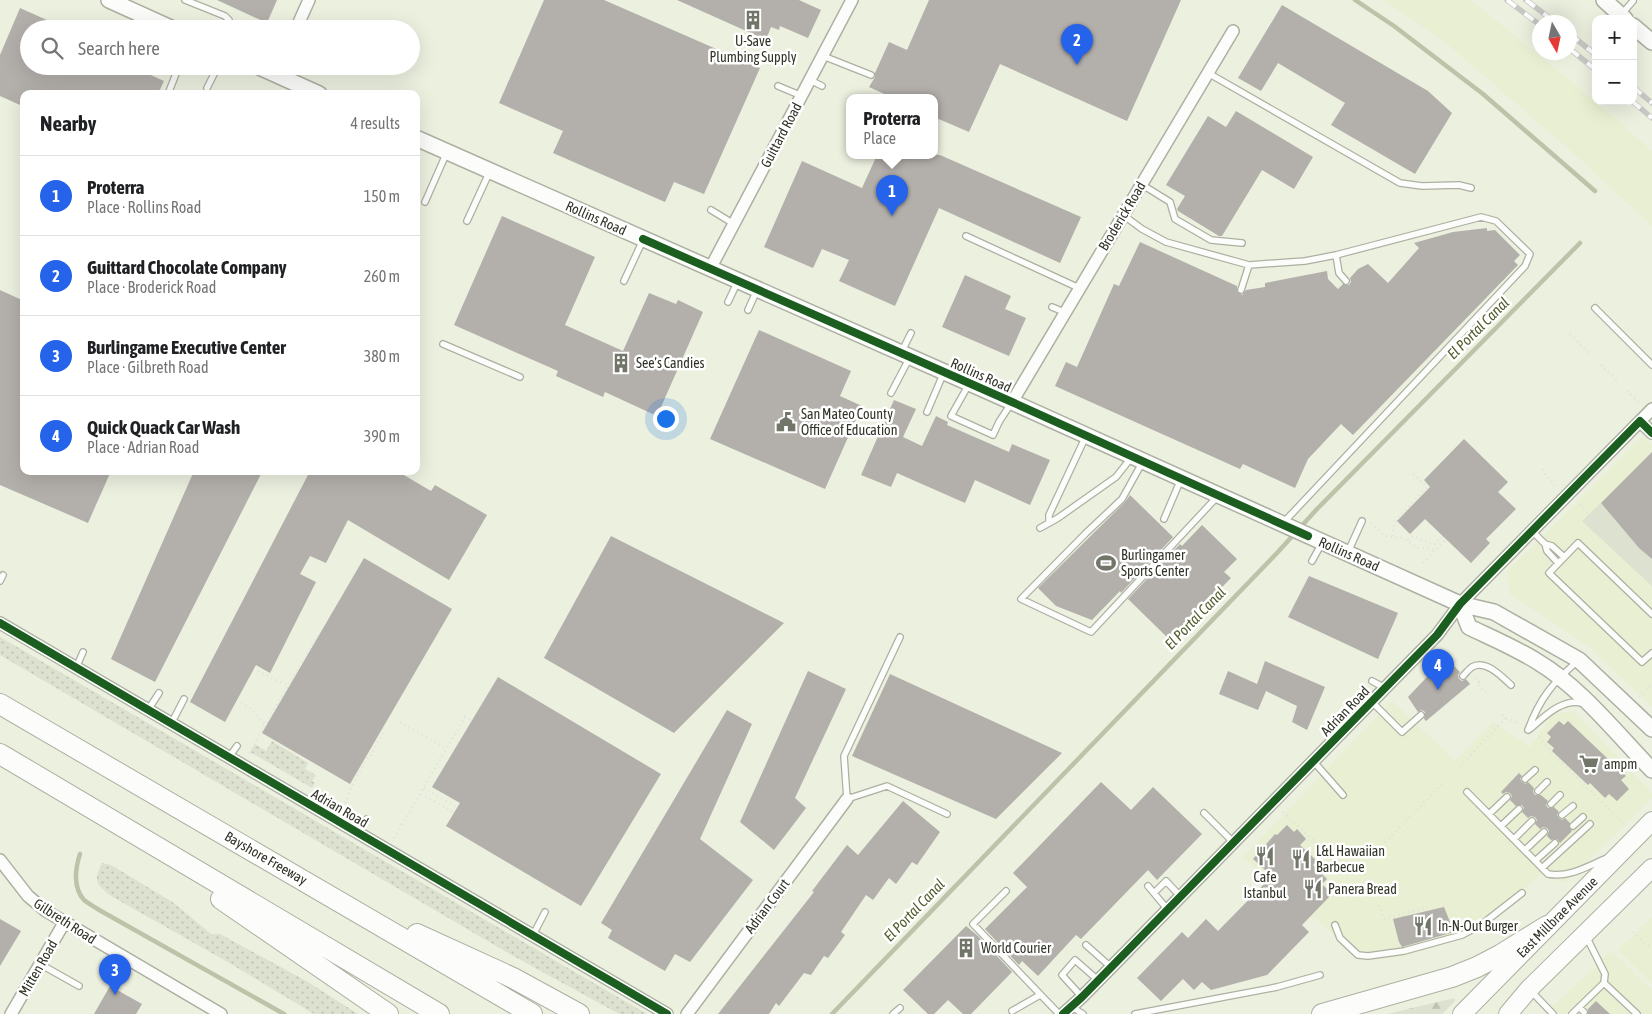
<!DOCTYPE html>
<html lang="en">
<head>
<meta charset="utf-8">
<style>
	:root { --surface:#fff; --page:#f6f6f6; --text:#202124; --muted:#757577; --line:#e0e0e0; --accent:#2563eb }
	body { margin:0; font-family:"Asap Condensed",sans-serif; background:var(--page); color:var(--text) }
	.controls { position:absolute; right:15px; top:15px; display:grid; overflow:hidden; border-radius:10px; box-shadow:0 5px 20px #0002 }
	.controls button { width:45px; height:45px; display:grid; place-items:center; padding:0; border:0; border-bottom:1px solid var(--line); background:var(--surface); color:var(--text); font:25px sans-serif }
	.compass { position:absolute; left:1532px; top:15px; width:45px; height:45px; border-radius:50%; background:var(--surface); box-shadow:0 5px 20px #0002; rotate:171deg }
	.you { position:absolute; left:665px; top:418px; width:18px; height:18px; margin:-12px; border:4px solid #fff; border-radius:50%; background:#1a73e8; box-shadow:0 0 0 8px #1a73e833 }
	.badge { display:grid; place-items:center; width:32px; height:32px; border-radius:50%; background:var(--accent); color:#fff; font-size:16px; font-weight:700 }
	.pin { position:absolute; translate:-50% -41px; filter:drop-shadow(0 1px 2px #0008) }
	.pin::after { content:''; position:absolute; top:26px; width:18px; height:15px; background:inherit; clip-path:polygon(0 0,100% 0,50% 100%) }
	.popup { position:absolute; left:846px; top:94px; width:92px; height:65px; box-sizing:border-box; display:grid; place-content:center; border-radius:10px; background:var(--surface); filter:drop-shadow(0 1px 4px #0005); font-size:16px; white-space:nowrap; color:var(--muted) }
	.popup b { font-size:19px; color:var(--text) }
	.popup::after { content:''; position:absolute; left:50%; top:100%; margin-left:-10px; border:10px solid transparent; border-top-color:var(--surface) }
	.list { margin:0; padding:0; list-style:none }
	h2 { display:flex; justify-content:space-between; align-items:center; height:65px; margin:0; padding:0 20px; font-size:21px }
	h2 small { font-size:16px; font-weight:400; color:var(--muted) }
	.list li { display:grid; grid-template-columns:32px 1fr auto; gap:15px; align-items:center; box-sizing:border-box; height:80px; padding:0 20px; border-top:1px solid var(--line) }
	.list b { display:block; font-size:19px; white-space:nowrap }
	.list p { margin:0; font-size:16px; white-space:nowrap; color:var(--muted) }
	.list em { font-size:16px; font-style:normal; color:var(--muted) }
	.icon { flex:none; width:28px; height:28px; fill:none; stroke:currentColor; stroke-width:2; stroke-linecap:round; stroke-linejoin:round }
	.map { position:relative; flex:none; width:1652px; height:1014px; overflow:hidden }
	.search { position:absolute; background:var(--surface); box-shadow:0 5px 20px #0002; left:20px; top:20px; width:400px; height:55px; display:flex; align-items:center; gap:12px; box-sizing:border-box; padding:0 18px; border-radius:28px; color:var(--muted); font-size:19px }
	.panel { position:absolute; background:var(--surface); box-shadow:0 5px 20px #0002; left:20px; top:90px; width:400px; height:385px; border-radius:10px }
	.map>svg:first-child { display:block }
	.built { fill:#e8efd2 }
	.grass { fill:url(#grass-dots) }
	.forest { fill:url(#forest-firs) }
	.park { fill:#dce1d0 }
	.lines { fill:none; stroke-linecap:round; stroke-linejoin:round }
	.stream { stroke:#bcc3a9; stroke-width:4.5 }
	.building { fill:#b3afab }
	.lane-casing { stroke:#acb0a2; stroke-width:8 }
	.street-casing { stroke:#acb0a2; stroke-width:14 }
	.secondary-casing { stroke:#acb0a2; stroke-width:18 }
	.primary-casing { stroke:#acb0a2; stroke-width:20 }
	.highway-casing { stroke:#acb0a2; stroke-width:22 }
	.path { stroke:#dfe1db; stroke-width:2.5; stroke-dasharray:1 4; stroke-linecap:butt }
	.lane { stroke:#fcfdfa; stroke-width:5.5 }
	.street { stroke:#fcfdfa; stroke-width:11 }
	.secondary { stroke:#fcfdfa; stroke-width:15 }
	.primary { stroke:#fcfdfa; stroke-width:18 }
	.highway { stroke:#fcfdfa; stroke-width:20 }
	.rail-casing { stroke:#c8c9c5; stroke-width:5.5 }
	.rail { stroke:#fff; stroke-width:4; stroke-dasharray:11; stroke-linecap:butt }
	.cycleway-casing { stroke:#fff; stroke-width:11 }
	.cycleway { stroke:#1b5e20; stroke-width:8 }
	.labels { text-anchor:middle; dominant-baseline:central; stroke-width:5; stroke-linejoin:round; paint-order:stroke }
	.poi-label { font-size:14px; fill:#313428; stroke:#fff; text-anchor:start }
	.street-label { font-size:14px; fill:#313428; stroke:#fff }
	.water-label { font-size:15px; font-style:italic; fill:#525d2c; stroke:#fff }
</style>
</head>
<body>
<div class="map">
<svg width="1652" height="1014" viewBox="0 0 1652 1014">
	<defs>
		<pattern id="grass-dots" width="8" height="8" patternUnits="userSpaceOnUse" patternTransform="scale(1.25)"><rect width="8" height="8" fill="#dce1d0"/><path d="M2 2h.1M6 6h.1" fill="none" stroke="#bdc2b3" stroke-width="1.8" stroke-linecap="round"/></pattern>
		<pattern id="forest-firs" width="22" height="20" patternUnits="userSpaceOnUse" patternTransform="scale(1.25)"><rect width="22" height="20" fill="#dce1d0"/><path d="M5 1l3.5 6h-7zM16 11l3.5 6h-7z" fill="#bdc2b3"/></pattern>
	</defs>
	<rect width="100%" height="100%" fill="#ecf0df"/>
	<path class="built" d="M1384,0H1471L1608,112L1652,151V226L1568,148L1446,43Z
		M1643,436L1652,445V707L1591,648L1510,594L1507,572Z
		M1392,701L1455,761L1493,722L1530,747L1553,714L1574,711L1652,793V798L1565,883L1541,874L1483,925L1443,945L1403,957L1362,961L1314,917L1306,919L1243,857Z
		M1652,917V984L1618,950Z
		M1611,951L1652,990V1014H1545Z"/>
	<path class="grass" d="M0,637L647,1014H619L508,953L0,655Z
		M272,741L308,763L305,769L316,775L312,781L315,783L312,788L250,752L255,744L266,751Z
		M102,863L111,865L174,903L211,934H220L308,982L358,1014H314L226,961L111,896C96,884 93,881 102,863Z"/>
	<path class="forest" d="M1454,998L1455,1001L1442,1014H1387Z"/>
	<path class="park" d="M1601,503L1639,548L1652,559V586L1582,521Z"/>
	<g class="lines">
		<path class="stream" d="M1355,0L1394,26L1483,94L1595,191
			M80,854C75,869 73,888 84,900C89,904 96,908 101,911L284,1014
			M832,1014L1277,553L1317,509L1580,243"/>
	</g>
	<path class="building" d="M217,0H277L267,23Z
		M544,0H604L760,68L704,194L674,182L665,202L553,153L563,131L499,103Z
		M677,0H799L821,10L808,38L780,26L779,30L771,27L766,40Z
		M929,0H1181L1127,121L1000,64L969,132L934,117V97H891L869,87L875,77V73L889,42L907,50Z
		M1282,5L1428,91L1452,113L1415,174L1331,125L1345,103L1278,63L1261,91L1238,78Z
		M20,8L67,29H29V66H101L115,73L118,66H131L164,81L158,94H24L20,105L0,96V55Z
		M1236,111L1313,157L1294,189L1262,170L1222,236H1219L1178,211L1177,209L1185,196L1166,185L1208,116L1226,127Z
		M877,155H940L1081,217L1060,263L939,208L895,306L839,281L849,260L822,249L813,268L764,247L802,161L862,188Z
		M502,216L595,257L565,325L623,351L649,293L676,304L678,300L703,312L657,416L605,392L603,397L556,376L558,371L454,325Z
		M1487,228V231L1495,230L1520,255L1514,261L1518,265L1353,435L1341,424L1308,459L1295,488L1243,464L1240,469L1055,386L1066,362L1077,367L1114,284L1119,286L1140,242L1237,286V291L1242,295L1246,290L1265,287V283L1327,271L1328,279L1338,289L1343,284L1349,285L1351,282L1350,278L1358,269L1368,264L1388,283L1419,248L1414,243L1453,232Z
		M965,275L1011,296L1005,309L1026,318L1009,356L942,327Z
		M0,290L24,301V471H111L88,523L0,485Z
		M759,330L851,371L840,396L862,406L825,489L710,439Z
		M894,400L916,409L903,437L922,446L936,416L948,422L947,425L1009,452L1012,444L1050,460L1030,505L975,480L965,503L897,473L891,487L861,475Z
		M1464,439L1508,482L1498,492L1516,509L1486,539L1490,543L1471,563L1425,519L1410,534L1397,521L1430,487L1424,480Z
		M1652,452V559L1639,548L1601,503Z
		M194,471H254L261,474L155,682L111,659Z
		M310,471H397L431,491L435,485L487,515L449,580L348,520L326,563L310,556L300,574L316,582L270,673L256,665L225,722L190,702Z
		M1130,495L1173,537L1121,593L1120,591L1092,620L1056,606L1038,588L1125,502Z
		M1202,525L1237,559L1224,572L1231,578L1170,640L1128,599L1180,544L1182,546Z
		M611,536L784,623L674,733L544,658Z
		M364,558L452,609L350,784L262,733Z
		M1309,576L1398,613L1378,659L1288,617Z
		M1265,661L1325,687L1307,730L1292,722L1297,706L1266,691L1258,710L1219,694L1228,671L1257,684Z
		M1442,661L1450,670L1454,666L1460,672L1458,675L1459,679L1462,681L1466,679L1470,684L1426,721L1424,719L1425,712L1422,710L1418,712L1408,697Z
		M808,671L846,689L795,798L806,808L774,850L740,822Z
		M890,674L1062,753L996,819L852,756Z
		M498,677L661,774L581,906L446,826L460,803L432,787Z
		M727,710L752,724L700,839L753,880L690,962L675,954L665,971L608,938L612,930L601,923Z
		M1559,721L1564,725L1568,721L1626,776L1621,780L1629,789L1617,801L1609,794L1605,798L1590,783L1588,785L1552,751L1554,748L1547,742L1551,737L1547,733Z
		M1519,773L1522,776L1520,779L1522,782L1525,784L1528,782L1534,788L1533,792L1535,795H1541L1548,801L1546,805L1548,808L1554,807L1559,812L1557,815L1559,818L1562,820L1565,818L1570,823L1569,827L1572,831L1560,843L1557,839L1551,840L1547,836L1549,831L1547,828L1543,827L1540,829L1535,824L1537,820L1535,817L1531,816L1528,818L1522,812L1524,808L1522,805L1516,806L1510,800L1512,796L1510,793L1506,792L1503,794L1501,792Z
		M1101,782L1131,810L1153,787L1202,834L1157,880L1148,870L1081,939L1076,935L1038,976L1022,961L1019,965L985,929L1027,887L1013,873Z
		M903,801L940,832L917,865L912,862L896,884L889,878L873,900L866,895L841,932L845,935L828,958L824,956L811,975L804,973L779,1006L776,1003L769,1014H718L814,892L812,891L847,845L858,855Z
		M1287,825L1294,832L1297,829L1306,839L1300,845L1317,861L1313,865L1327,879L1322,884L1332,894L1302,925L1309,932L1267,975L1211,990L1202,982L1194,990L1183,979L1161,1001L1137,978L1182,932L1188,938L1206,919L1218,931L1272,876L1253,859L1275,834L1277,835Z
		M1444,907L1454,932L1402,947L1399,942L1393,919Z
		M0,919L21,931L0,966Z
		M966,926L978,936L1012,972L971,1014H963L948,1000L934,1014H928L903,990Z
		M110,986L142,1004L136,1014H94Z
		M1596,1001L1610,1014H1588V1009Z"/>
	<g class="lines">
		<defs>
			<path id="lane" d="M185,0L225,16L229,20L228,29
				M1621,15L1633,1
				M823,56L871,75
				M1208,73L1400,183L1422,186L1459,185L1471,188
				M810,80L822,86
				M778,86L802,96
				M207,88L218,66
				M168,94L179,66
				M1141,184L1170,202L1175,219L1211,240L1242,243
				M425,202L447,152
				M711,210L734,224
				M1123,215L1142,229L1166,242L1249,265L1305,261L1336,255L1481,217L1496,221L1530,254L1525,266L1284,522
				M467,221L490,171
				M966,236L1079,288
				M1336,255L1339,273L1346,281
				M624,281L643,240
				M1241,290L1249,265
				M728,302L738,281
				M1052,307L1064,312
				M1595,308L1652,365
				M748,310L757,290
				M443,344L520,377
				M902,351L911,333
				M969,384L951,416L993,435L999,422L1012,402
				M891,393L910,357
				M927,412L944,372
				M1142,463L1122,499L1086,533L1021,599L1091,632L1217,497
				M1164,519L1181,479
				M1049,523V515L1086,436
				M1040,528L1058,518L1116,477L1131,458
				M1532,531L1545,544
				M1348,552L1362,521
				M1312,561L1322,543
				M1558,563L1547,551L1545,544L1552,546L1564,557
				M0,581L3,575
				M1652,614L1578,543L1549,573L1642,662L1652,653
				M900,637L844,756L847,799L887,786L947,814
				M76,668L83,652
				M1463,676C1466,673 1469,669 1472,667C1486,659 1502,677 1511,685
				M1372,681L1385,688
				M1371,701L1402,732L1421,715
				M148,710L159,693
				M171,724L184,699
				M1530,729C1544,717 1562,698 1582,703
				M1528,730C1540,698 1553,682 1579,660
				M229,757L237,746
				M1314,762L1343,795
				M1525,779L1535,770
				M1538,791L1547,782
				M1467,792L1548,874C1569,878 1588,866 1607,858
				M1551,804L1560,795
				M1204,813L1234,843
				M1489,814L1507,797
				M1562,815L1573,806
				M1501,826L1519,809
				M1573,826L1583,817
				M358,833L367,819
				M1514,839L1532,821
				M1525,850L1544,832
				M1535,861L1555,843
				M1542,868L1590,824
				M1148,886L1168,910
				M1006,891L973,924L1059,1014
				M1154,893L1166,881L1181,897
				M1335,925L1340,938L1358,955L1368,956L1404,951L1462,935L1481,925L1522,893
				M533,935L545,912
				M1086,945L1112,968
				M40,964L79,986
				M1604,983L1637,1014
				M1531,991L1553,1014
				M1082,997L1062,975L1075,960L1099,981
				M1072,1007L1083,1014
				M1579,1007L1584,1012
				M1012,1011L1040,995
				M893,1014L900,1008
				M1135,1014L1277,987L1320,975
				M1572,1014L1604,983L1605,974L1586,936"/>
			<path id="street" d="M296,29L309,0
				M710,269L852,0
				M1012,402L1233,31
				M1640,421L1652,433
				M0,623L667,1014
				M0,860L28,896L46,911L221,1014
				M11,1014L64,923
				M687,1014L847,799
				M1063,1014L1082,997L1437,635L1460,604L1652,409"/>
			<path id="secondary" d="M109,0L173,29
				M1604,0L1625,19
				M1633,26L1652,42
				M257,66L319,94
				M416,138L1012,402L1460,604L1494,612L1579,660L1652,729
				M1460,604L1469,627C1492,638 1516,648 1538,662C1580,687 1618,735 1652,770"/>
			<path id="primary" d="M1462,1014L1652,821
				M1508,1014L1529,989L1652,868"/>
			<path id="highway" d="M0,704L532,1014
				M0,754L439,1014
				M221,899L388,1014
				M417,934L513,978L579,1014
				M1322,1014L1452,977L1477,967L1500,955L1547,926"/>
		</defs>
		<use href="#lane" class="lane-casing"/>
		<use href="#street" class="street-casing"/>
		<use href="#secondary" class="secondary-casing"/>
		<use href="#primary" class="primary-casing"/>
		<use href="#highway" class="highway-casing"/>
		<path class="path" d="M1570,334L1591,355
			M1601,365L1617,380
			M1627,391L1640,403
			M1543,469L1546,476L1556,487
			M1580,505L1652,577
			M1371,523L1385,536L1403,538L1418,548H1428L1436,550
			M1393,536L1394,523L1427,487L1410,471
			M1408,540L1413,536L1434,545L1441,537L1445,541
			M1423,563L1446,539
			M1440,653L1447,660L1454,658L1458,663
			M258,671L288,686
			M1475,678L1479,682L1477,684L1486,692
			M1639,697L1652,684
			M241,703L249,707L265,725
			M1506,718L1516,723
			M400,722L447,749
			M1539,737L1550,751L1623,823
			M249,753L319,633
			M1460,766L1506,718L1500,712
			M424,788L455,806
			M421,794L453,812
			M342,807L347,801L351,788L368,757H370L384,731
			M1283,812L1351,876L1360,867L1367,879
			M394,838L465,717L470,720
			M1375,853L1444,782
			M1379,905L1384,919L1428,907
			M1633,932L1647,945L1652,946"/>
		<use href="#lane" class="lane"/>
		<use href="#street" class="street"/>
		<use href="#secondary" class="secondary"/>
		<use href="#primary" class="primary"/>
		<use href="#highway" class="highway"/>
		<defs>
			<path id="rail" d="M1507,0L1540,25
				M1526,0L1555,22
				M1570,34L1596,55
				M1570,49L1596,70
				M1633,87L1652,103
				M1632,101L1652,118"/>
		</defs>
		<use href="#rail" class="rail-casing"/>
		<use href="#rail" class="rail"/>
		<defs>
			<path id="cycleway" d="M643,239L1012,402L1308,536
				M0,623L667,1014
				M1063,1014L1082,997L1437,635L1460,604L1640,421L1652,433"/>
		</defs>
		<use href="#cycleway" class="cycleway-casing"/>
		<use href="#cycleway" class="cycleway"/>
	</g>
	<defs>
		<symbol id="building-bare" viewBox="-9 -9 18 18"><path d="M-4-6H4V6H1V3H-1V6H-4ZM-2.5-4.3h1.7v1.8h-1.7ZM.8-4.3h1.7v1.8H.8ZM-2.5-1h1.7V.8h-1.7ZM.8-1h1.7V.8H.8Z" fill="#727668" stroke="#fff" stroke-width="2.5" paint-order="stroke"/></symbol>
		<symbol id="civic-bare" viewBox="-9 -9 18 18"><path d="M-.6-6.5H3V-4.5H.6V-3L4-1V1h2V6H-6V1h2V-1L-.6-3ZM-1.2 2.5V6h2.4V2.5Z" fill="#727668" stroke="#fff" stroke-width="2.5" paint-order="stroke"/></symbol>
		<symbol id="stadium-bare" viewBox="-9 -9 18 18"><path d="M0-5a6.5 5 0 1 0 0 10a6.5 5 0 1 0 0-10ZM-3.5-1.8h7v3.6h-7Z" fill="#727668" stroke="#fff" stroke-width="2.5" paint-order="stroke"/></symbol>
		<symbol id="supermarket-bare" viewBox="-9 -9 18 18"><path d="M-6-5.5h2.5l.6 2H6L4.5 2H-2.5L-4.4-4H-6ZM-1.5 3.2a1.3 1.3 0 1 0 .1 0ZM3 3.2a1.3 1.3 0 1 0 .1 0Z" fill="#727668" stroke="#fff" stroke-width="2.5" paint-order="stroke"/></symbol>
		<symbol id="restaurant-bare" viewBox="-9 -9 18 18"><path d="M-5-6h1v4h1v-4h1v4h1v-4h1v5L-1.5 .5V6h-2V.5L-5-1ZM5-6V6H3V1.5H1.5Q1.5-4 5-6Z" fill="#727668" stroke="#fff" stroke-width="2.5" paint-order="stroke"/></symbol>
	</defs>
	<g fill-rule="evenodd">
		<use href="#building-bare" x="739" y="6" width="28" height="28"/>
		<use href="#building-bare" x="607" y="349" width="28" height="28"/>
		<use href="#civic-bare" x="772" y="408" width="28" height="28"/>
		<use href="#stadium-bare" x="1092" y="549" width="28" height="28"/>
		<use href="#supermarket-bare" x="1575" y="750" width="28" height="28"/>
		<use href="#restaurant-bare" x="1251" y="842" width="28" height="28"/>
		<use href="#restaurant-bare" x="1287" y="845" width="28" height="28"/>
		<use href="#restaurant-bare" x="1299" y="875" width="28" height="28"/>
		<use href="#restaurant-bare" x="1409" y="912" width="28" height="28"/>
		<use href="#building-bare" x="952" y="934" width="28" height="28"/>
	</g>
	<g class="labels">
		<g class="poi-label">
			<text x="753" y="41" text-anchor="middle">U-Save<tspan x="753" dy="16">Plumbing Supply</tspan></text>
			<text x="636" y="363">See’s Candies</text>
			<text x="801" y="414">San Mateo County<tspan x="801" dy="16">Office of Education</tspan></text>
			<text x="1121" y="555">Burlingamer<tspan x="1121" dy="16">Sports Center</tspan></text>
			<text x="1604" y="764">ampm</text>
			<text x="1316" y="851">L&amp;L Hawaiian<tspan x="1316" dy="16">Barbecue</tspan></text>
			<text x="1265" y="877" text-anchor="middle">Cafe<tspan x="1265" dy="16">Istanbul</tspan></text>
			<text x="1328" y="889">Panera Bread</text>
			<text x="1438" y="926">In-N-Out Burger</text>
			<text x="981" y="948">World Courier</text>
		</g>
		<g class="street-label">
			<text transform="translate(781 135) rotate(-62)">Guittard Road</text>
			<text transform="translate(1122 216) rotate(-59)">Broderick Road</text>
			<text transform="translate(596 218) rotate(24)">Rollins Road</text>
			<text transform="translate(981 375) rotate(24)">Rollins Road</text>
			<text transform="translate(1349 554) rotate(24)">Rollins Road</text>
			<text transform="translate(1345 711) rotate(-46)">Adrian Road</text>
			<text transform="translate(340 808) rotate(30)">Adrian Road</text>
			<text transform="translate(266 858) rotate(30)">Bayshore Freeway</text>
			<text transform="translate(767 906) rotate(-53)">Adrian Court</text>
			<text transform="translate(1557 917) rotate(-45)">East Millbrae Avenue</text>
			<text transform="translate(65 921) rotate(33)">Gilbreth Road</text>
			<text transform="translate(38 968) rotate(-60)">Mitten Road</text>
		</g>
		<g class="water-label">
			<text transform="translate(1478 328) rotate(-45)">El Portal Canal</text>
			<text transform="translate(1195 618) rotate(-46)">El Portal Canal</text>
			<text transform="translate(914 910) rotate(-46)">El Portal Canal</text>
		</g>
	</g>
</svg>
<div class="controls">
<button>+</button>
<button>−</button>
</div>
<svg class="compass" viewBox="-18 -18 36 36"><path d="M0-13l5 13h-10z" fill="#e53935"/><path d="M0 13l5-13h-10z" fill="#757577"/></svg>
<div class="you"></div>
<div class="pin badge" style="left:892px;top:216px">1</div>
<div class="popup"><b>Proterra</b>Place</div>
<div class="pin badge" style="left:1077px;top:65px">2</div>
<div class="pin badge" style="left:115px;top:995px">3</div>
<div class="pin badge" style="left:1438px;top:690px">4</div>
<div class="search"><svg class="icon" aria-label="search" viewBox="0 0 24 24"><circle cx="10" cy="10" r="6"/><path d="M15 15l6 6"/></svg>Search here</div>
<section class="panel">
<h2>Nearby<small>4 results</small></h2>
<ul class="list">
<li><span class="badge">1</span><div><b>Proterra</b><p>Place · Rollins Road</p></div><em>150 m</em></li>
<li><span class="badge">2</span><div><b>Guittard Chocolate Company</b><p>Place · Broderick Road</p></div><em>260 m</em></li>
<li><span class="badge">3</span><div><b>Burlingame Executive Center</b><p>Place · Gilbreth Road</p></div><em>380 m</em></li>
<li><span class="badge">4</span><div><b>Quick Quack Car Wash</b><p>Place · Adrian Road</p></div><em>390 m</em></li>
</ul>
</section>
</div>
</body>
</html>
